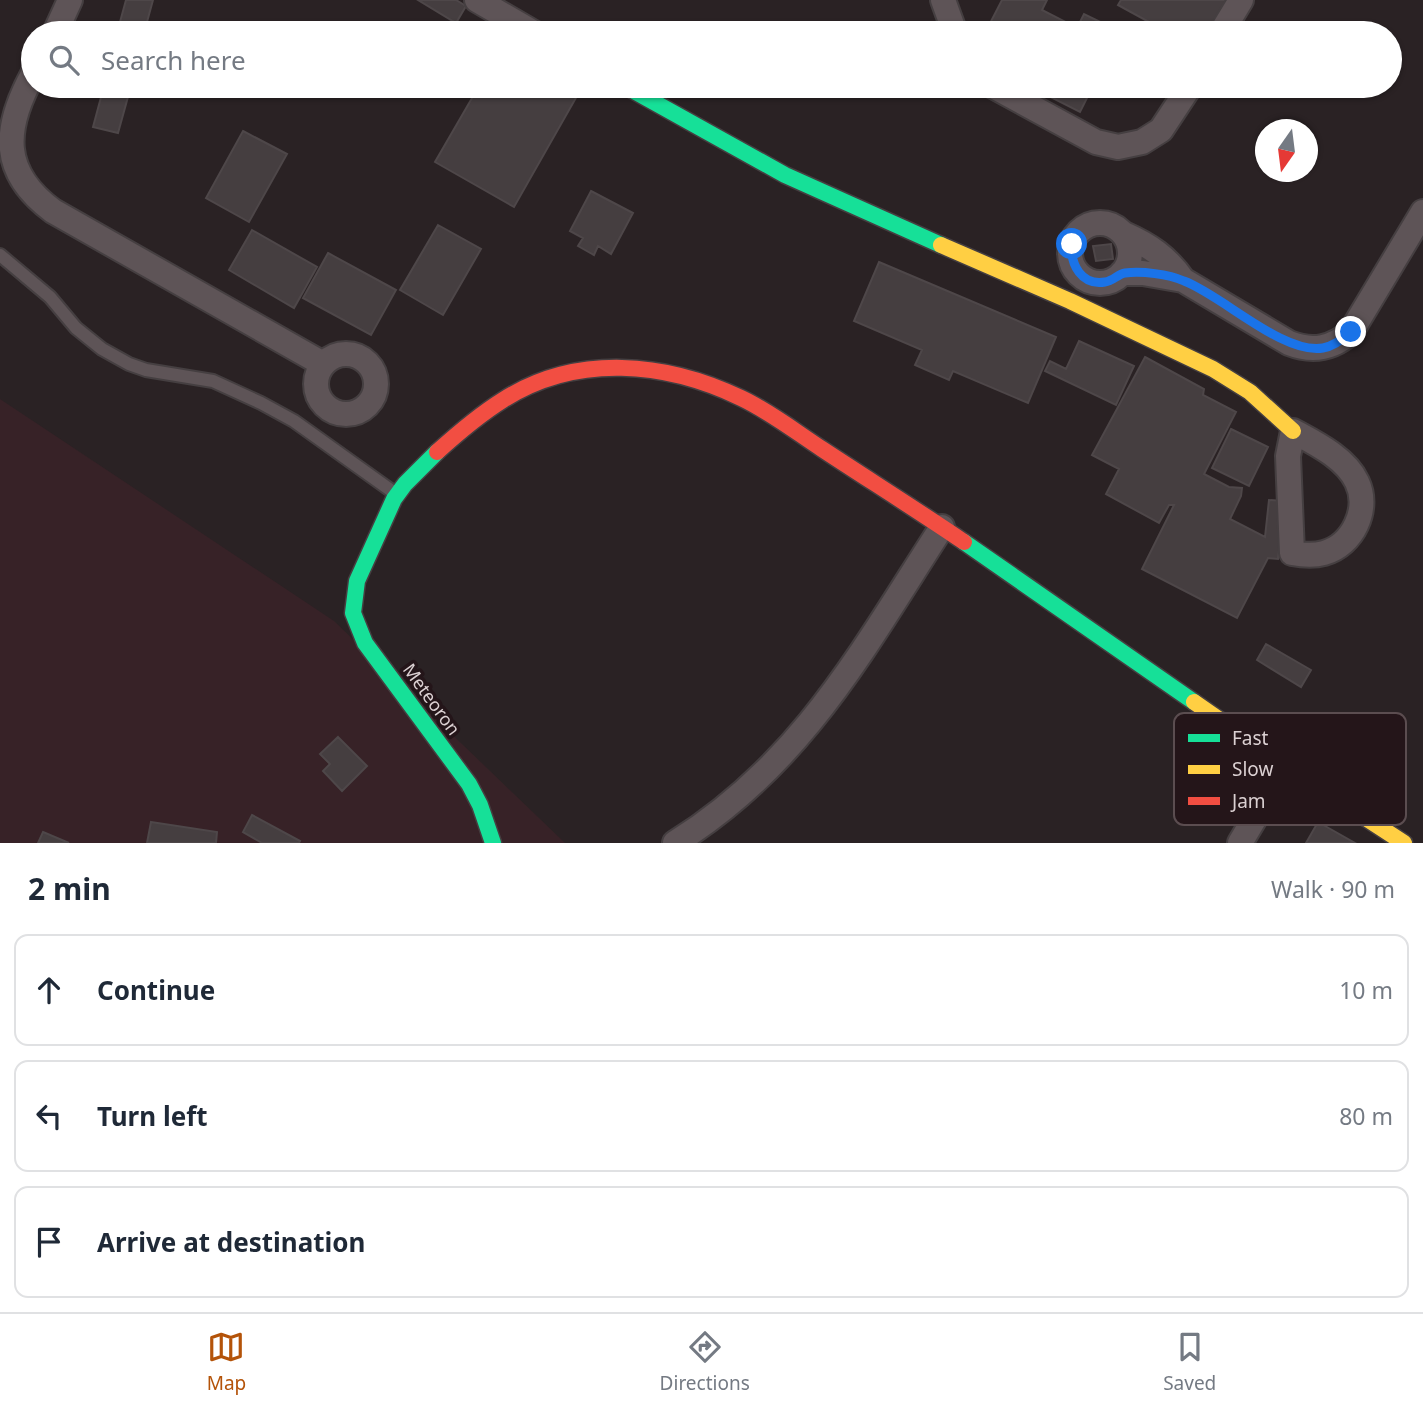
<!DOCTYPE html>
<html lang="en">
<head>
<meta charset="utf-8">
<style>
	:root { --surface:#fff; --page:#f2f2f3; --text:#1f2937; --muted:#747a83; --line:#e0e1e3; --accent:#b45309 }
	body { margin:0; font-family:"Noto Sans",sans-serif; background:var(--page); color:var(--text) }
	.compass { position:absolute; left:1255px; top:119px; width:63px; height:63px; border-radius:50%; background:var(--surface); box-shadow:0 2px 5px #0004; rotate:194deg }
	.stop { position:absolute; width:21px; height:21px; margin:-16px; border:5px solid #1a73e8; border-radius:50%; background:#fff }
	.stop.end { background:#1a73e8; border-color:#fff; box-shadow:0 2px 7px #0008 }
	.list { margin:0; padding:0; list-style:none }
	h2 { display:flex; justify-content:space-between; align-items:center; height:91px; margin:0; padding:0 28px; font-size:30px }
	h2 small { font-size:23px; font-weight:400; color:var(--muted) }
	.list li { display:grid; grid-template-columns:46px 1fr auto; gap:21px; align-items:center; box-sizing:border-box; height:112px; margin:0 14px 14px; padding:0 14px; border:2px solid var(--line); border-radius:14px }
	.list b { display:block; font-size:26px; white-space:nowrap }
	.list em { font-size:23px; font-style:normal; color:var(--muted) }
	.icon { flex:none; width:38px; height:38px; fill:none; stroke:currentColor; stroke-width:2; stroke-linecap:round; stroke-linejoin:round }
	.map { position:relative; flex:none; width:1423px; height:843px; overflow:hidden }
	.search { position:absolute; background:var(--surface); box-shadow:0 2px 5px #0004; left:21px; right:21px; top:21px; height:77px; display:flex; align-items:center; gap:18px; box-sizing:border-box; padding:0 24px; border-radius:38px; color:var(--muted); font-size:26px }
	.sheet { height:469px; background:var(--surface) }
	nav { display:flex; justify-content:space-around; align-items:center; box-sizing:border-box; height:98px; border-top:2px solid var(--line); background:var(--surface); font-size:19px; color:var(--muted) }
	nav a { display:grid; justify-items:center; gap:4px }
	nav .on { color:var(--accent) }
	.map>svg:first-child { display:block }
	.built { fill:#372227 }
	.building { fill:#453e40; stroke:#4e4749; stroke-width:2 }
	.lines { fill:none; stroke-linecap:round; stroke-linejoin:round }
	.lane-casing { stroke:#453f41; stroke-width:16 }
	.street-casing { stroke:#453f41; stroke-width:28 }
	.fast-casing { stroke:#453f41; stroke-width:19 }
	.slow-casing { stroke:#453f41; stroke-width:19 }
	.jam-casing { stroke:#453f41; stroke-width:19 }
	.lane { stroke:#5e5457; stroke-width:12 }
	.street { stroke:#5e5457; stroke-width:24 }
	.fast { stroke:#16e098; stroke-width:16 }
	.slow { stroke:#ffcf43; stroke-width:16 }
	.jam { stroke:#f24e42; stroke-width:16 }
	.route { stroke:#1a73e8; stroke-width:9 }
	.labels { text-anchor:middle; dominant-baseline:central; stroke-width:7; stroke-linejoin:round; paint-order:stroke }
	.street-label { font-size:18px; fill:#dbd0d2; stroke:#241519 }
	.key { fill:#241519; stroke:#5b4d50; stroke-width:2 }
	.key-label { font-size:19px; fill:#dbd0d2 }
</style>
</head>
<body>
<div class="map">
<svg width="1423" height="843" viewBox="0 0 1423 843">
	<rect width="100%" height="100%" fill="#2a2224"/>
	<path class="built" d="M0,399L334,621L565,843H0Z"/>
	<path class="building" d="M126,0H153L144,33H117Z
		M418,0H456L466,6L456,23Z
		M1002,0H1047L1042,10L1077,28L1084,14L1121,32L985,33Z
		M1121,0H1228L1210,33H1169L1118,5Z
		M104,86H131L118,133L93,127Z
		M479,86H575L581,89L514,207L435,162Z
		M1029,86H1093L1080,112Z
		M243,131L287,154L249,222L206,198Z
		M591,191L633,213L611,254L598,246L594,255L578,246L583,238L570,231Z
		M438,225L481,249L443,315L400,290Z
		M252,230L317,267L294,308L229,270Z
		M1111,244L1113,259L1096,261L1093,246Z
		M328,253L396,290L371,335L303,298Z
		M879,262L1056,337L1028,403L953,371L949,380L915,365L922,350L854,321Z
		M1079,341L1134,366L1116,405L1045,371L1050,361L1066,369Z
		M1145,357L1204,389L1203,395L1236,412L1204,474L1229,487L1242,488L1241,496L1230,519L1265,537L1269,500L1284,501L1278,559L1268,558L1237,618L1142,569L1174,505H1169L1159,523L1106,494L1119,469L1092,455Z
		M1231,429L1268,447L1249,486L1212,468Z
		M1266,644L1311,670L1301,687L1257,660Z
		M338,737L367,766L342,791L323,771L330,764L320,754Z
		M252,815L300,841L299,843H262L243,832Z
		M151,822L217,832L216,843H147Z
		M1318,822L1355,843H1306Z
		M43,832L69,843H38Z"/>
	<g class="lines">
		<defs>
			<path id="lane" d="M0,255L50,297L76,328L102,349L129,364L146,370L213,381L261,403L294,421L396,494"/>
			<path id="street" d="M477,0L534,33
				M943,0L955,33
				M55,33L70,0
				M1221,33L1241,0
				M33,74C3,129 0,172 53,211L323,364
				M993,86L1096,142L1118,147L1142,142L1161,130L1190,86
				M1070 253a30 30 0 1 1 60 0a30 30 0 1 1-60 0Z
				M1124,234C1149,245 1167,257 1183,280
				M1122,273H1143L1183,280L1289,343C1312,352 1332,349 1351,332L1423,212
				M316 384a30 30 0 1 1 60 0a30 30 0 1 1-60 0Z
				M1293,431C1315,443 1346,458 1357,482C1370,509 1353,545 1324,553C1313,556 1303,555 1292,553L1288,456Z
				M675,843C802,764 863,649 942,527
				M1240,843L1286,766"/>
			<path id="fast" d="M625,86L785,175L941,245
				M437,452L405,484L394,499L357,581L353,613L365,643L469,784L480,805L493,843
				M964,542L1194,702"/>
			<path id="slow" d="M941,245L1070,301L1213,369L1250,392L1293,431
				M1194,702L1286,766L1404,843"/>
			<path id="jam" d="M437,452C458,433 479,415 503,400C577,353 666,362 741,398C769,411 796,432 822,449C869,480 917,510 964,542"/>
		</defs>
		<use href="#lane" class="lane-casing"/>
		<use href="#street" class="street-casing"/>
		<use href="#fast" class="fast-casing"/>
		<use href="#slow" class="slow-casing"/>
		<use href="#jam" class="jam-casing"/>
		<use href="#lane" class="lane"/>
		<use href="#street" class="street"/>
		<use href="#fast" class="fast"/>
		<use href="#slow" class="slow"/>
		<use href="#jam" class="jam"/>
	</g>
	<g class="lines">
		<path class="route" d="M1072,244C1070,265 1082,286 1105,282C1113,281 1118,274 1125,273C1142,271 1168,274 1184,281C1222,295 1283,355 1323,348C1334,346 1343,339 1351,332"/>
	</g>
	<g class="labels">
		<g class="street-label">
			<text transform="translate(432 699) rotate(54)">Meteoron</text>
		</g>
	</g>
	<rect x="1174" y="713" width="232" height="112" rx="10" class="key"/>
	<rect x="1188" y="734" width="32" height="8" fill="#16e098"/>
	<rect x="1188" y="765" width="32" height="9" fill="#ffcf43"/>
	<rect x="1188" y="797" width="32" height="8" fill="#f24e42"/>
	<g class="key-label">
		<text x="1232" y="745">Fast</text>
		<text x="1232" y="776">Slow</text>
		<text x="1232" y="808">Jam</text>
	</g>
</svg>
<svg class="compass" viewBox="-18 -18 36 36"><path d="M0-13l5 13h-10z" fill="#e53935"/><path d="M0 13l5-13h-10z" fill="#747a83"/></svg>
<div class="stop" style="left:1072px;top:244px"></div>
<div class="stop end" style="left:1351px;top:332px"></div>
<div class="search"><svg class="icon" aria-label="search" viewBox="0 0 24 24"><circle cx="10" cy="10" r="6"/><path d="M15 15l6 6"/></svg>Search here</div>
</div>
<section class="sheet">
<h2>2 min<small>Walk · 90 m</small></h2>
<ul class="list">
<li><svg class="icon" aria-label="ahead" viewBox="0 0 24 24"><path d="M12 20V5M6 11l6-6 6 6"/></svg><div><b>Continue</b></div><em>10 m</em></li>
<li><svg class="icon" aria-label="left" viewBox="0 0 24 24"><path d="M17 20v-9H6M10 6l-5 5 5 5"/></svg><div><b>Turn left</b></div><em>80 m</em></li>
<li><svg class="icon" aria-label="arrive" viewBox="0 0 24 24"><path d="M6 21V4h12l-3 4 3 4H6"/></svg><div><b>Arrive at destination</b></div></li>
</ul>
</section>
<nav>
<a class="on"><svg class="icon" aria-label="map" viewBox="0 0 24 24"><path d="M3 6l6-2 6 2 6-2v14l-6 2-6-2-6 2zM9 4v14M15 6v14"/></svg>Map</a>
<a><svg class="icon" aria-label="directions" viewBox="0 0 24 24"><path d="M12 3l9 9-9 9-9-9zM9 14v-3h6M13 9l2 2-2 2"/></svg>Directions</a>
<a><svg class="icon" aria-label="saved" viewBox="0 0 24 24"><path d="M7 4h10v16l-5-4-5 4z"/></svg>Saved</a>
</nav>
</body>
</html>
